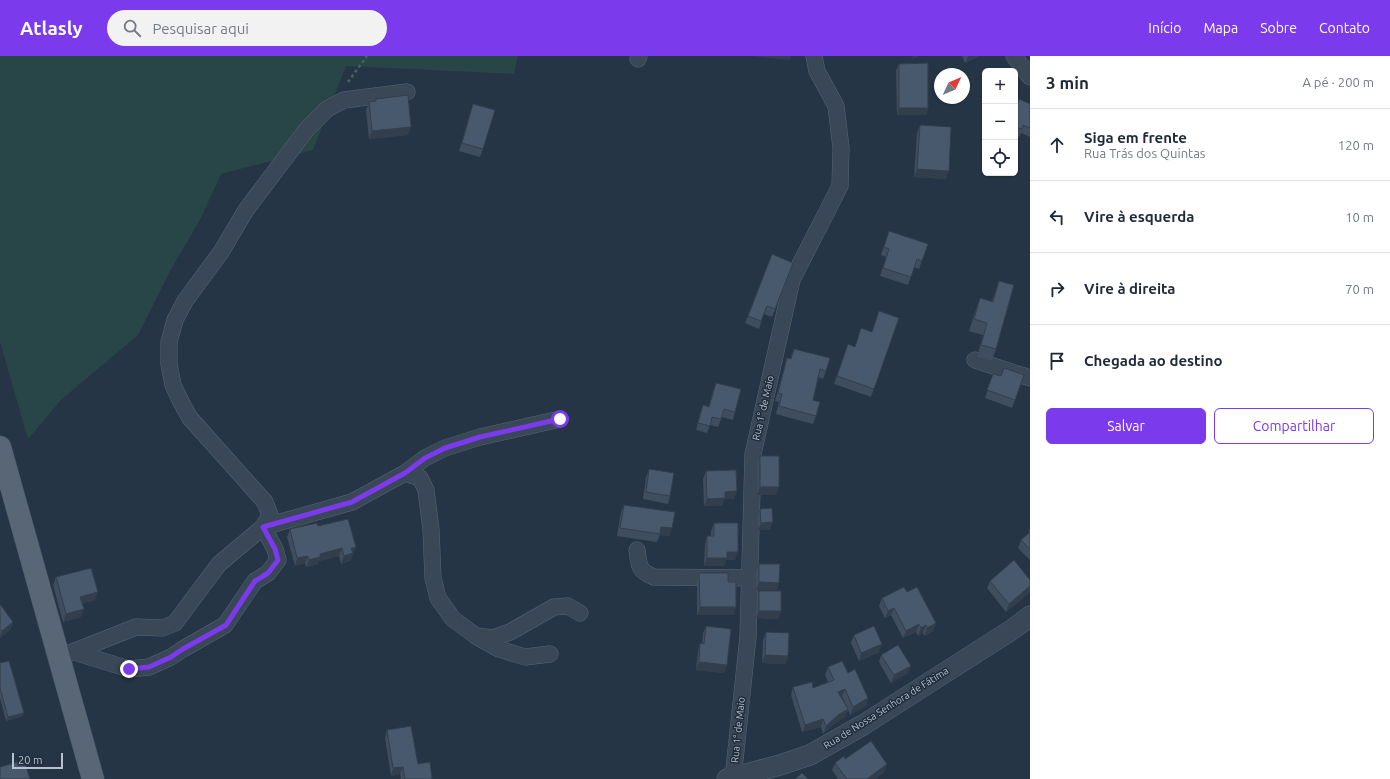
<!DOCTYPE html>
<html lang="pt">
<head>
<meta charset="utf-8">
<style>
	:root { --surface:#fff; --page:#f2f2f3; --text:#1f2937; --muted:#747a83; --line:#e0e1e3; --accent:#7c3aed }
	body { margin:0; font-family:Ubuntu,sans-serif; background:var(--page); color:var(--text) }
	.controls { position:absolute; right:12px; top:12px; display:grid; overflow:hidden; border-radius:6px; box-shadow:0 1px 3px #0004 }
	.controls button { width:36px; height:36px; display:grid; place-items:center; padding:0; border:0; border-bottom:1px solid var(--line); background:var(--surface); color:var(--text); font:20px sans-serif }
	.compass { position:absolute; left:934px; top:12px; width:36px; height:36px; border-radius:50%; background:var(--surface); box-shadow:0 1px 3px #0004; rotate:46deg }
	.scale { position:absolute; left:12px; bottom:10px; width:51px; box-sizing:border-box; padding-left:4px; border:2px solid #b8c2cf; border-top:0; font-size:11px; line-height:14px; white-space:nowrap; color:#b8c2cf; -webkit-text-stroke:3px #1f2c3b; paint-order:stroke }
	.stop { position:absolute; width:12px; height:12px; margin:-9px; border:3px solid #7c3aed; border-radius:50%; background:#fff }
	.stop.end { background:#7c3aed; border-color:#fff; box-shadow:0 1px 4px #0008 }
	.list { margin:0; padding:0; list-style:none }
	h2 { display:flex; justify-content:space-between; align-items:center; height:52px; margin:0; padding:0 16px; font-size:17px }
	h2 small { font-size:13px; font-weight:400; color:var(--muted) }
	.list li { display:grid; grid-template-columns:26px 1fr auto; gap:12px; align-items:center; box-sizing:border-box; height:72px; padding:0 16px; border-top:1px solid var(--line) }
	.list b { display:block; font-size:15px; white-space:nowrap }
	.list p { margin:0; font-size:13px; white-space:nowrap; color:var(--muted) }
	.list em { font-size:13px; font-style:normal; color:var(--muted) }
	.actions { display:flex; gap:8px; padding:12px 16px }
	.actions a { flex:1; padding:9px 0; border:1px solid var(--accent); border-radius:6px; text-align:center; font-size:14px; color:var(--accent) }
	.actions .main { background:var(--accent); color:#fff }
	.icon { flex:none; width:22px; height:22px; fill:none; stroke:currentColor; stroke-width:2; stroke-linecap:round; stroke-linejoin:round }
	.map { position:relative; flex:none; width:1030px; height:723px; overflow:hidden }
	header { display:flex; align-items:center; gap:24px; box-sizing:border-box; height:56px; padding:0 20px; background:var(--accent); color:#fff }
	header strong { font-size:19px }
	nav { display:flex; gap:22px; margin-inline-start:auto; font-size:14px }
	.search { width:280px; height:36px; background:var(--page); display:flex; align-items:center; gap:10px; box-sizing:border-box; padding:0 14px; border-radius:22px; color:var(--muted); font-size:15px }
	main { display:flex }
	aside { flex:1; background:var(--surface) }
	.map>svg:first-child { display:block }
	.green { fill:#284547 }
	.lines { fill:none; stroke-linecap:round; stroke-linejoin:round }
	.minor-casing { stroke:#596573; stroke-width:17 }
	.tertiary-casing { stroke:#596573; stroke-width:21 }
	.primary-casing { stroke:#44505f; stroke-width:23 }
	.path { stroke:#466263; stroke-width:2.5; stroke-dasharray:3 3; stroke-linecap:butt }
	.minor { stroke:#3a4756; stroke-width:16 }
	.tertiary { stroke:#3a4756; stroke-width:20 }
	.primary { stroke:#586675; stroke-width:22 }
	.wall { fill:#3f4d5e; fill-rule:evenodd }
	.shaded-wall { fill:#333e4c }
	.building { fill:#49596d; stroke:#333e4c }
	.route { stroke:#7c3aed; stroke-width:5 }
	.labels { text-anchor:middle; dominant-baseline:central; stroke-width:3; stroke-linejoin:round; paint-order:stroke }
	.street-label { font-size:10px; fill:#b8c2cf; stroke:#1f2c3b }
</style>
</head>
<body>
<header>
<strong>Atlasly</strong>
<div class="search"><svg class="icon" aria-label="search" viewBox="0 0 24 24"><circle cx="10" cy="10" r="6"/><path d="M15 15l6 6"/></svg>Pesquisar aqui</div>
<nav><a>Início</a><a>Mapa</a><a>Sobre</a><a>Contato</a></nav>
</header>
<main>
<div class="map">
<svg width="1030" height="723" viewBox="0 0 1030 723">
	<rect width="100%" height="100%" fill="#253546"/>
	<path class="green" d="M0,0H518L514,18L346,10L313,94L221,118L200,164L170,215L138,279L61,344L28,383L0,286Z"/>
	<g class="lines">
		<defs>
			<path id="minor" d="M1014,0L1030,21
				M638,3L639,0
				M975,304L1030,322
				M405,417L420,422L426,434L431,473L433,522L438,542L453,563L476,580L499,593L525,601L550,598
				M637,494C639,508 638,515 654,521L750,522
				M477,580L493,582L510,576L554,551L568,550L580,557
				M74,596L129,613L149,611L171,601L183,593L225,569L255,525L268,517L278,504L275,493L263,471L270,459L265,446L190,362L182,348L173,329L169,308V286L175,264L185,245L221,196L246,154L307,73L327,53L344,44L407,36
				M70,597L136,571L163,572L175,567L219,508L263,471L352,446L405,417L425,402L445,392L480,381L560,363
				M733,723L748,581L753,398L792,224L840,130L841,92L836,50L817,15L814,0"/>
			<path id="tertiary" d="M727,723L780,709L810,699L863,669L1013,573L1030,560"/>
			<path id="primary" d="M0,391L93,723"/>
		</defs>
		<use href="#minor" class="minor-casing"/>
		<use href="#tertiary" class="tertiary-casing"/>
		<use href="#primary" class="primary-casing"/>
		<path class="path" d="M348,26L367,0"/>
		<use href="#minor" class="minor"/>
		<use href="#tertiary" class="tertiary"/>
		<use href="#primary" class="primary"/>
	</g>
	<path class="wall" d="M962,0H979L965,7Z
		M899,8L928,52L926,59H897L896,15Z
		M376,43L408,79L369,83L366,54L369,46L375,45Z
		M473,48L483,93L480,101L459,95Z
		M1030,48V81L1021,77L1019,81L1015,80V53Z
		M920,69L946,123L914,121L917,77Z
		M889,175L928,188L919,213L914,211L908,229L880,220L886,201L881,199Z
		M791,215L772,261L764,258L759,273L745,267L748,260Z
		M999,225L996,293L992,305L977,301L983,279L969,275L976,253L980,242L992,245Z
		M899,262L871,341L834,328L848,288L855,291L872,276Z
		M794,293L826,315L823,323L818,321L813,344L816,360L813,368L776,358L779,346L775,345L785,310L787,302L790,303Z
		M993,318L1001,320L1024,319L1012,352L985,342Z
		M716,327L735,356L733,364L722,361L718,371L710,369L707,377L696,374L700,357L703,349L709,351L713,335Z
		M760,400L776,439H757V408Z
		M649,413L670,440L668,448L643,443L646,421Z
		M706,415L734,443H724L722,450H704L703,423Z
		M624,449L672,472L669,480L660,479L657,486L617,480L621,456Z
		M760,453L770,474H758L757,460Z
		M714,467L735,504H726L724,510H704L705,488L707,480H711V475Z
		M318,470L356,491L350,505L341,508L339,500L319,505L318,508L306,511L305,507L295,510L287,481L290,473Z
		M1030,472V504L1018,492L1021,484L1028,478Z
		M759,508L779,527L777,534H756V516Z
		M699,517L728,526L734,559H697V524Z
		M56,521L95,544L82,547L81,561L63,566L53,529Z
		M1030,524V536L1006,556L987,532L990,525Z
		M759,535L781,555L778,563L756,562L757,543Z
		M907,536L936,567L933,575L925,580L923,577L918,580L916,576L903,582L891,559L885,562L879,550L882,542Z
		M0,548L13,566L10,574L0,582Z
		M706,570L727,609L724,617L696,614L698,595L700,587L702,588L703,577Z
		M766,576L788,600L785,608L762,607L763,584Z
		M854,579L879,596L859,605L851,587Z
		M881,599L908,617L891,627L879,606Z
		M0,607L23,660L6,665L0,642Z
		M828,611L848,617L868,642L866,650L850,659L848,654L845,661L835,667L823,678L821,671L802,676L791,639L793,631L813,632L828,626L825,619ZM842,640L846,650L841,641Z
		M387,674L418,708L432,723H401L400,718L391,720L385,682Z
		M845,703L884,716L875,723H838L832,714L835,707Z"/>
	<path class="shaded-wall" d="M751,0H791L790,4Z
		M913,0H919L912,3Z
		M968,0H979L965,7Z
		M899,52H928L926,59H897Z
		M411,71L408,79L369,83L372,75Z
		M917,113L949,115L946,123L914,121Z
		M760,431H779L776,439H757Z
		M737,435L734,443H724L722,450H704L707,443L725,436Z
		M773,466L770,474H758L761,467Z
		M661,471L672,472L669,480L660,479Z
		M356,491L350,505L341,508L344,500L351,492Z
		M342,492L339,500L319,505L318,508L306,511L309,504L320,498Z
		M727,496H738L735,504H726L724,510H704L707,502Z
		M308,500L305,507L295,510L297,502Z
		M759,526L779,527L777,534H756Z
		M1030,530V536L1006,556L1009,548Z
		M98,536L95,544L78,549L80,541Z
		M700,551H736L734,559H697Z
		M894,552L891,559L885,562L888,555Z
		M84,553L81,561L63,566L66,558Z
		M759,555H781L778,563L756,562Z
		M13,566L10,574L0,582V580L2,575Z
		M936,567L933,575L925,580L927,572Z
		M919,568L916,576L903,582L906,575Z
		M926,569L923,577L918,580L921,572Z
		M882,588L879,596L859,605L861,597Z
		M765,599L788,600L785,608L762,607Z
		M699,606L727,609L724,617L696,614Z
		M911,610L908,617L891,627L894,619Z
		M845,633L842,640L835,644L838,636Z
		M868,642L866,650L850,659L853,651Z
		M848,653L845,661L835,667L823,678L826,670L838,659Z
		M24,657L23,660L6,665L8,661Z
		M823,663L821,671L802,676L805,669Z
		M887,708L884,716L875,723H867Z
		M403,711L400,718L391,720L393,712Z"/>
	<path class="building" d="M928,7V52H899V8Z
		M408,39L411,71L372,75L369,46L376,45V43Z
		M1019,43L1030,48V72L1023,69L1022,73L1015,71V53Z
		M473,48L495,54L483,93L462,87Z
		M920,69L951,71L949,115L917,113Z
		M889,175L928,188L922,205L917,203L911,221L883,212L889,193L884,191Z
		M772,198L793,207L775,253L767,250L761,265L748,260Z
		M999,225L1014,229L996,293L981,289L987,267L974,263L980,242L993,246Z
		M879,255L899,262L874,333L837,320L848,288L855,291L861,272L872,276Z
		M794,293L830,302L826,315L820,313L813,344L820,346L816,360L779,350L782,338L778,337L787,302L791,303Z
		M1004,312L1024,319L1015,344L987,334L993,318L1001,320Z
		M716,327L741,333L735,356L724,353L721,363L712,361L710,370L698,367L703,349L709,351Z
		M760,400H779V431H760Z
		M649,413L674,417L670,440L646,436Z
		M736,414L737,435L725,436V442L707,443L706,415Z
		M624,449L675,456L672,472L661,471L660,478L620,472Z
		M772,452L773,466L761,467L760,453Z
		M348,463L356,491L351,492L353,497L344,500L342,492L320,498V501L309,504L308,500L297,502L290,473L317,467L318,470Z
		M714,467H738V496H727V502H707V480H714Z
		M1030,476V493L1021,484Z
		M1014,504L1030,524V530L1009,548L990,525Z
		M759,508H780L779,527L759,526Z
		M91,512L98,536L80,541L84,553L66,558L56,521Z
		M699,517H728V526H736V551H700Z
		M904,531L907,536L917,531L936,567L927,572L926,569L921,572L919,568L906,575L894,552L888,555L882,542Z
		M759,535H781V555H759Z
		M0,548L13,566L2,575L0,573Z
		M706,570L731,573L727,609L699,606L700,587L704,588Z
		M874,570L882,588L861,597L854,579Z
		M766,576L789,577L788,600L765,599Z
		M898,589L911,610L894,619L881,599Z
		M9,605L24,657L8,661L0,632V607Z
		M842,605L848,617L855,613L868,642L853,651L845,633L838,636L848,653L838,659L826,670L823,663L805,669L793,631L812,626L813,632L834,624L828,611Z
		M411,670L418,708L430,706L432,723H405L403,711L393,712L387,674Z
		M871,685L887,708L867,723H847L835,707L844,700L845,703Z
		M24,704L30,723H0V711Z
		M802,717L808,723H795Z"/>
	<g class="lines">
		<path class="route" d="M129,613L149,611L171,601L183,593L226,569L255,525L268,517L278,504L275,493L263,471L352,446L405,417L425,402L445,392L480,381L560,363"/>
	</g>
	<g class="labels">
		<g class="street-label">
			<text transform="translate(763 352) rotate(-77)">Rua 1° de Maio</text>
			<text transform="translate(886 652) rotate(-32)">Rua de Nossa Senhora de Fátima</text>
			<text transform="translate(738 674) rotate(-84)">Rua 1° de Maio</text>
		</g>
	</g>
</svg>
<div class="controls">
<button>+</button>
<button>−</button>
<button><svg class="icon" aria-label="locate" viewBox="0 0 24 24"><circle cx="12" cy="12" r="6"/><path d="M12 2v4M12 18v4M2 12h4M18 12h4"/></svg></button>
</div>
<svg class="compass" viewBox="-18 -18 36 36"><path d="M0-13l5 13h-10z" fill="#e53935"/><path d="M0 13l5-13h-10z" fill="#747a83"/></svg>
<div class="scale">20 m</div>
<div class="stop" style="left:560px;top:363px"></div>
<div class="stop end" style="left:129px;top:613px"></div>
</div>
<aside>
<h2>3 min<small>A pé · 200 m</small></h2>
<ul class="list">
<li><svg class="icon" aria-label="ahead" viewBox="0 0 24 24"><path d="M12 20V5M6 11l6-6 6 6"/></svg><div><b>Siga em frente</b><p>Rua Trás dos Quintas</p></div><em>120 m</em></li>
<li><svg class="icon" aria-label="left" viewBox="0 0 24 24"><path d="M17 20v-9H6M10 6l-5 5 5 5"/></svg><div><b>Vire à esquerda</b></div><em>10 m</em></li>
<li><svg class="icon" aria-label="right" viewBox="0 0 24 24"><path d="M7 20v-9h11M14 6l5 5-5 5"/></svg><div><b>Vire à direita</b></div><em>70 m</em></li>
<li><svg class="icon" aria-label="arrive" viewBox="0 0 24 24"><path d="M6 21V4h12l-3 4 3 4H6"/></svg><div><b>Chegada ao destino</b></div></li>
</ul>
<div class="actions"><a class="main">Salvar</a><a>Compartilhar</a></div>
</aside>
</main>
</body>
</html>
